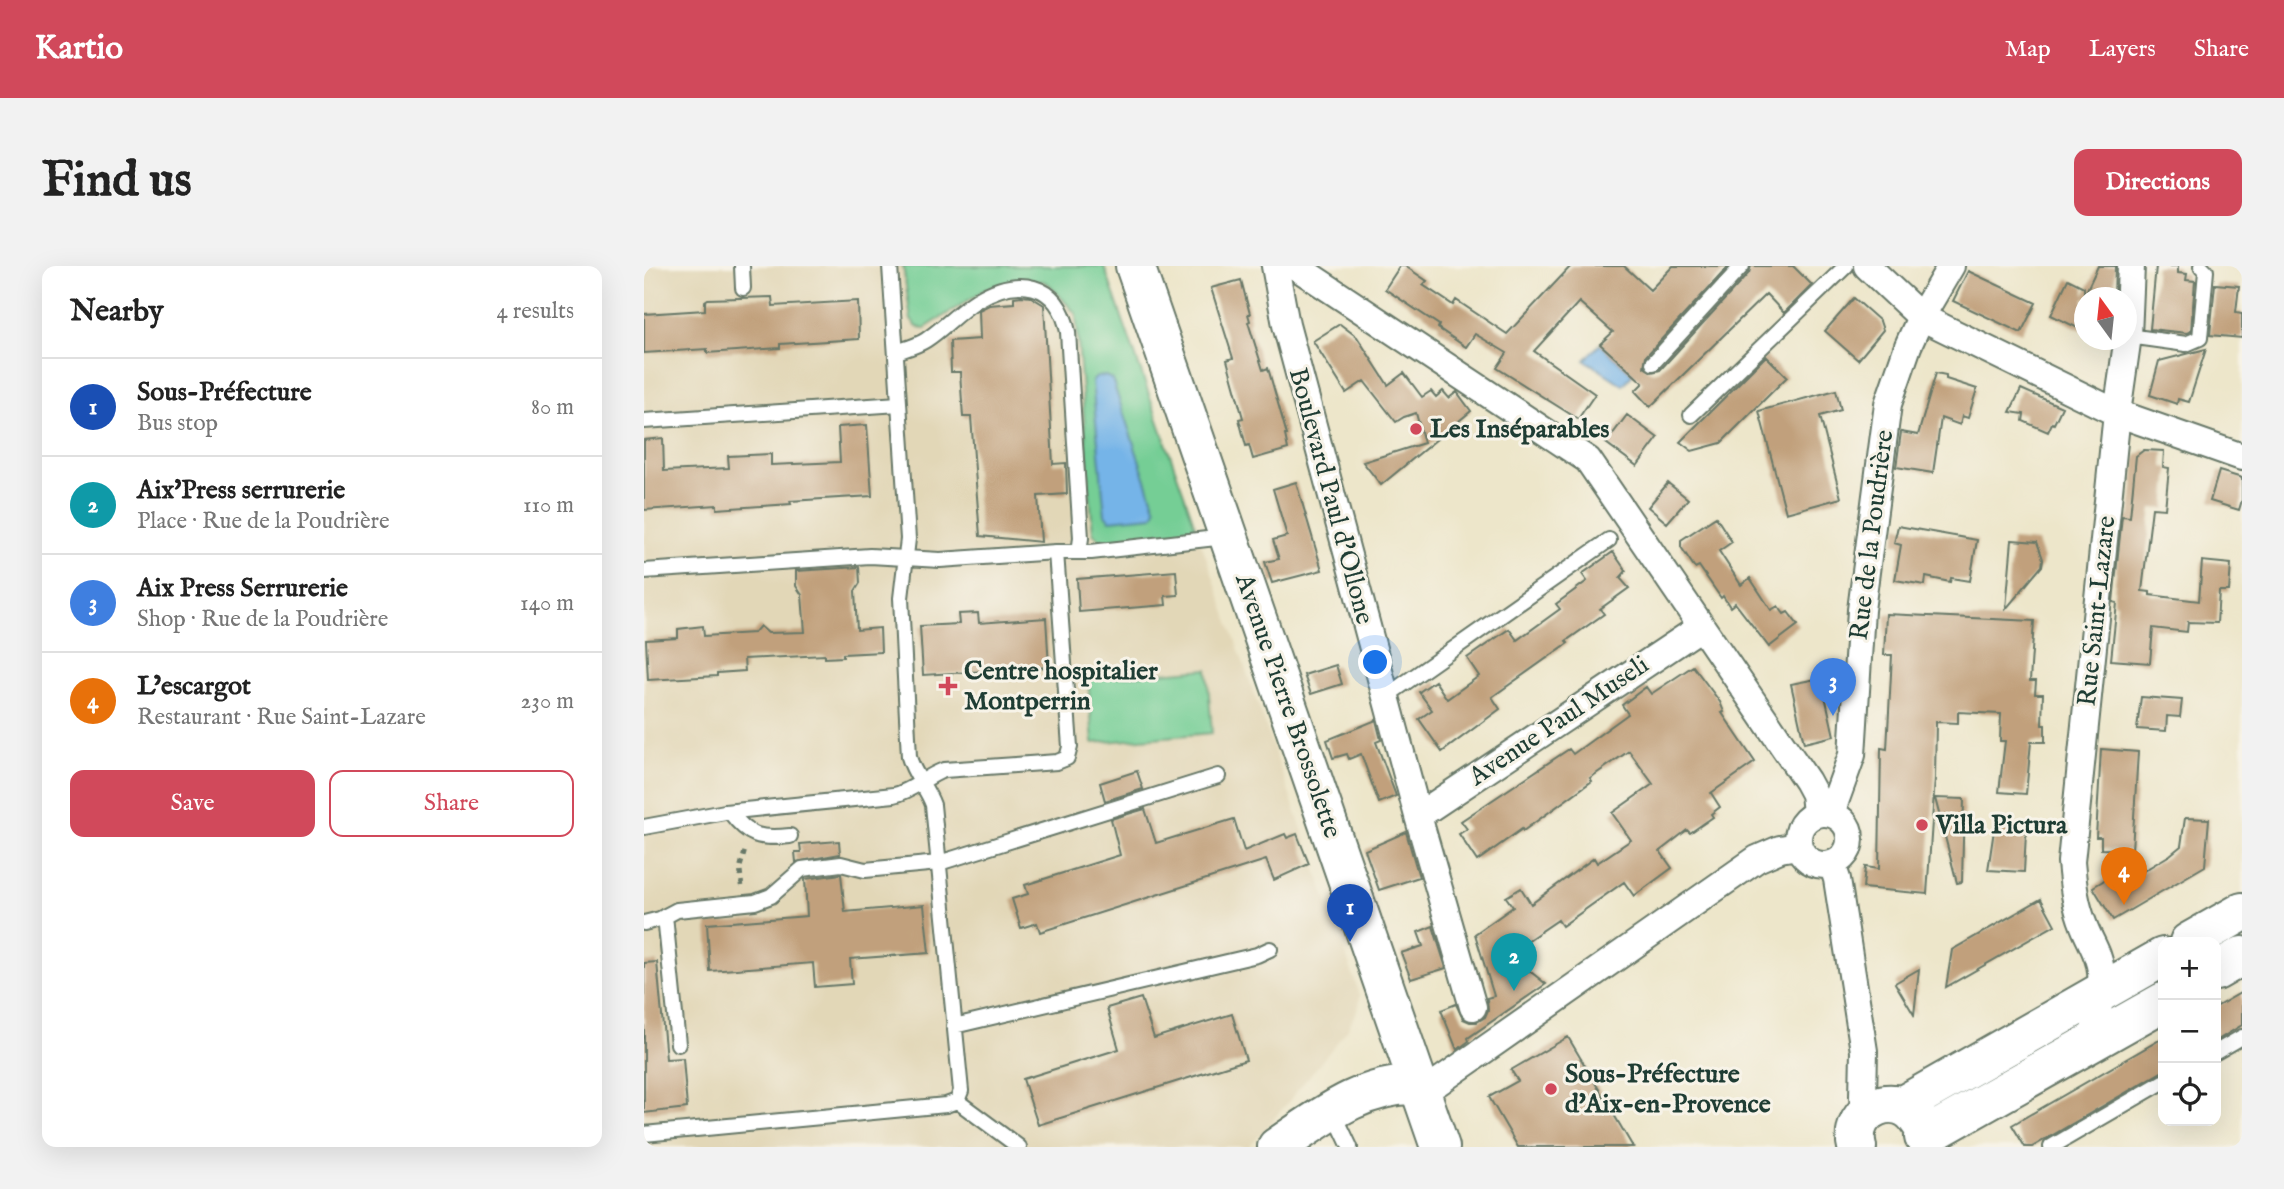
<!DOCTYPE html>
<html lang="en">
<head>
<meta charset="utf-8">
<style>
	:root { --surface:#fff; --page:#f2f2f2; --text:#222; --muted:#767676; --line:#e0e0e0; --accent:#d1495b }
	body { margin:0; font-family:"IM FELL English",serif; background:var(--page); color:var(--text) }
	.controls { position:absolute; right:21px; bottom:21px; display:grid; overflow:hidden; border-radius:14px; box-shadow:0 7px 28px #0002 }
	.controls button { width:63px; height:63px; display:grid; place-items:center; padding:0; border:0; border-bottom:2px solid var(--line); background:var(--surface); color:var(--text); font:35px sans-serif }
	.compass { position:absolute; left:1430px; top:21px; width:63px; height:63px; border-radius:50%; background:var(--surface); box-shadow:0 7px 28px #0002; rotate:345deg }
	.you { position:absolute; left:732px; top:397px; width:24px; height:24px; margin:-18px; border:5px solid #fff; border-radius:50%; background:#1a73e8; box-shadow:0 0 0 10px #1a73e833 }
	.badge { display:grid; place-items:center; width:46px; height:46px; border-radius:50%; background:var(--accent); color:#fff; font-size:23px; font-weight:700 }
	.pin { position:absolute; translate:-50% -58px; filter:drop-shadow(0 2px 4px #0008) }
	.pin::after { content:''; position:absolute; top:37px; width:24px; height:21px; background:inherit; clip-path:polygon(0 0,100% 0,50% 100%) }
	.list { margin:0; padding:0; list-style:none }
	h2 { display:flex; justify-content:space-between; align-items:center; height:91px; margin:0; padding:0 28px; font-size:30px }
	h2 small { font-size:23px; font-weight:400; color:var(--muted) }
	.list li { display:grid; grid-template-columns:46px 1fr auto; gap:21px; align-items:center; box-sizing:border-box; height:98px; padding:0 28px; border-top:2px solid var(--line) }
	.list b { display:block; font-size:26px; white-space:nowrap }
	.list p { margin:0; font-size:23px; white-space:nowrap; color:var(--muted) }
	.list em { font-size:23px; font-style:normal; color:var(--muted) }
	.actions { display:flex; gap:14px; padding:21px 28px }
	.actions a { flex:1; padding:16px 0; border:2px solid var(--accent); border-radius:14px; text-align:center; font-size:24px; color:var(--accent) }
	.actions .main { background:var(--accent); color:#fff }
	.icon { flex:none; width:38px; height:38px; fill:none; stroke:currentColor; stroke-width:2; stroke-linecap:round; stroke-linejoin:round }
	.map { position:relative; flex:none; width:1598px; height:881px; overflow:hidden; border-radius:14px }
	header { display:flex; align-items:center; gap:42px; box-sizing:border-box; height:98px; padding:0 35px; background:var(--accent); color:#fff }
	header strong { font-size:33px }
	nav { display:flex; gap:38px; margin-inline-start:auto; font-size:24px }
	.intro { display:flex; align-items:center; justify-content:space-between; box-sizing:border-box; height:168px; padding:0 42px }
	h1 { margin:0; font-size:49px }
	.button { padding:18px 32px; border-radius:14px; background:var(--accent); color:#fff; font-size:24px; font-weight:700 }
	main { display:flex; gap:42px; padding:0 42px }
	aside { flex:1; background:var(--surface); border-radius:14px; box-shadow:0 7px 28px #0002 }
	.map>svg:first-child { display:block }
	.built { fill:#e2d7b7 }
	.green { fill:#74ce95; stroke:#4a8664; stroke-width:2 }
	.water { fill:#74b4e8; stroke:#4a788e; stroke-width:2 }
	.building { fill:#c1a07b }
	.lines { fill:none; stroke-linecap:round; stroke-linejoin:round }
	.lane-casing { stroke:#677868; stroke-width:18 }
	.street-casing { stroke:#677868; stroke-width:30 }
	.secondary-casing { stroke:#677868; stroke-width:42 }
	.primary-casing { stroke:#677868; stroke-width:42 }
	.path { stroke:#677868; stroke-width:4.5; stroke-dasharray:5 5; stroke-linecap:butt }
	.lane { stroke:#fff; stroke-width:14 }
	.street { stroke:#fff; stroke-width:26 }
	.secondary { stroke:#fff; stroke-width:38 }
	.primary { stroke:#fff; stroke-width:38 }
	.poi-dot { fill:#d1495b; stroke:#f7f3e8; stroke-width:2.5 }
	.labels { text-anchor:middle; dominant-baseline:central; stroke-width:6; stroke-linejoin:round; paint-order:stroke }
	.poi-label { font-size:26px; font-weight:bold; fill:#1f3d34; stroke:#f7f3e8; text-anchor:start }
	.street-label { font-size:26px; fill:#1f3d34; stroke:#f7f3e8 }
</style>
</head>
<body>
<header>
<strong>Kartio</strong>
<nav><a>Map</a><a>Layers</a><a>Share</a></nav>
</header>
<div class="intro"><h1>Find us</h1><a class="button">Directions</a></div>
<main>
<aside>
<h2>Nearby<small>4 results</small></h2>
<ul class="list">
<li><span class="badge" style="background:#1a4fb4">1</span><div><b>Sous-Préfecture</b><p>Bus stop</p></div><em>80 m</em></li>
<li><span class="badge" style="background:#0f9aa8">2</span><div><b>Aix'Press serrurerie</b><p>Place · Rue de la Poudrière</p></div><em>110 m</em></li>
<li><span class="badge" style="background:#3f7fe0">3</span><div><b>Aix Press Serrurerie</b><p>Shop · Rue de la Poudrière</p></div><em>140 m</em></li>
<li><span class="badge" style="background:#e8710a">4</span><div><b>L’escargot</b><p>Restaurant · Rue Saint-Lazare</p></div><em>230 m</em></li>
</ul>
<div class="actions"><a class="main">Save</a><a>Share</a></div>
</aside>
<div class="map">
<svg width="1598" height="881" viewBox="0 0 1598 881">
	<rect width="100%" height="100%" fill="#f7f3e8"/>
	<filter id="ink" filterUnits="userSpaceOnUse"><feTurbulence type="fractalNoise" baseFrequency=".0143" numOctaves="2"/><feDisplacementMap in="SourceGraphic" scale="14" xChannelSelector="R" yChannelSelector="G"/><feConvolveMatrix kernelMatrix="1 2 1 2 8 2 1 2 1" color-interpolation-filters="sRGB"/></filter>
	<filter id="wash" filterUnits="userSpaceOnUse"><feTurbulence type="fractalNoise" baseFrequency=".00686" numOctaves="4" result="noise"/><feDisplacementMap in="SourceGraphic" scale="28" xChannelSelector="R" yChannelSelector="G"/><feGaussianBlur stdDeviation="1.57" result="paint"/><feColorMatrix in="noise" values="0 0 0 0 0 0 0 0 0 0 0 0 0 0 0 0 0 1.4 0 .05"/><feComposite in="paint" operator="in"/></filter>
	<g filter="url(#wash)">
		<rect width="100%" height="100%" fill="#ede6ca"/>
		<path class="built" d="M0,0H460L716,729L715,740L703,764L622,863L604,881H0Z"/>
		<path class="green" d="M259,0H460L554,268L458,276L449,267L432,48L405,18L399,15L351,20L342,23L281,62L273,61L267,54Z
			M563,403L568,467L449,477L444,413Z"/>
		<path class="water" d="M956,78L989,108L979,119L941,94Z
			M461,110L468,113L512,244L509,250L466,254L461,249L448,115L453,111Z"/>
		<g id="blocks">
			<path class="building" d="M756,0H761L783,15L779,19L809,39L812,34L863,68L927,0H980L1006,24L1029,0H1085L1002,90L1000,101L1008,106L1016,104L1105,7L1107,0H1149L1168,19L1140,47L1122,28L1006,141L991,125L999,117L956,78L969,66L935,36L890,85L951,128L934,153L853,102L863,87L831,68L822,81L794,62L795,59L741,23Z
				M1454,0H1471L1470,32H1440V65L1407,49L1424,13L1440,21V30Z
				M1512,0H1534V7L1543,8L1542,14L1551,15L1547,65L1543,67L1506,63Z
				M1324,5L1392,37L1377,67L1309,35Z
				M597,14L606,48H604L606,55L604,56L619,104L624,102L643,169H641L644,183L609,193L605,179L602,180L595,153L599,152L583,94L589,92L567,22Z
				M1571,18L1595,20L1592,46L1598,47V72L1566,69Z
				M377,30L387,31L400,39L409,198L422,197L423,228L394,230L397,276L336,270L327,151H319L316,106H307L306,75L336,73L335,44L345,39L370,37V31Z
				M128,31L129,40L214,35L215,73L136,78V82L63,87V83L0,87V48L61,44V35L64,33Z
				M1210,32L1236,55L1239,64L1214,94L1181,65Z
				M696,58L713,71L744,119L760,107L778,131L787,125L792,131L799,125L805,132L813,126L827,145L737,219L719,196L780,177L772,147L760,151L752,156L720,115L702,127L669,75Z
				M1562,83L1545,136L1534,133L1533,138L1506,129L1515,95Z
				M1122,90L1143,111L1077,177L1048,185L1036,176Z
				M1292,107L1302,109V113L1333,123L1324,152L1318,150L1316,159L1297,152L1289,207L1252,201L1257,166L1274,169Z
				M1377,123L1418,141L1410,158L1408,157L1404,166L1379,155L1380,148L1366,146Z
				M1192,124L1197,144L1176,150L1197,232L1142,247L1115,145Z
				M983,149L1014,172L993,200L962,177Z
				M223,159L228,230L146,235L147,238L73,243V239L0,244V174L19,172L20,205L85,202L84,190L127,188V199L196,196L194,161Z
				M1500,184L1520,185L1519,201L1525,202L1521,243L1508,242L1498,325L1506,326V329L1555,335L1558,295L1587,298L1585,325H1575L1573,357L1544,356L1543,366L1509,362L1506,397L1467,394L1473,337L1469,336L1478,250L1486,251L1492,190Z
				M1575,205L1598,212V234L1595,244L1566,235Z
				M652,216L678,304L628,317L621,296L635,293L629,274L643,270L629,223Z
				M1024,217L1044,233L1023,257L1004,241Z
				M1072,251L1088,276L1075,285L1097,319L1106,312L1127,344L1134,340L1140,348L1144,346L1154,359L1125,381L1091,337L1086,341L1079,330L1077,332L1055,300L1051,302L1037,281V274Z
				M1254,260L1333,274L1326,315L1307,312L1306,316L1282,311L1281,319L1251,314L1257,279L1250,277Z
				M1368,274L1393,276L1399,293L1398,300L1362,343Z
				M969,286L982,305L976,312L985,322L956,343L960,348L922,375L924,377L848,431L856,443L798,486L775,453L788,444L775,426L791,415L803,433L835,410L823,392L865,363L873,374L916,343L912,338L943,315L938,308Z
				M215,301L216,317L211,325L213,364L236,362L237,386L199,388V391L181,392V389L100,393L101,405L73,407V410L4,414L2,374L34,372V363L59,360L60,370L110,367L116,360L124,367L161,366L158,329L152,320V305Z
				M532,305L534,329L521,330L522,339L435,346L433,313Z
				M334,347L335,357L402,352L405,401L279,409L276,360L315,358L314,348Z
				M1242,348L1390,355L1386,415H1392L1391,428H1399L1398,459H1401V476H1387L1382,528L1355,526L1361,475H1356L1357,448L1314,446V457L1292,456L1291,512L1283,628L1219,622L1221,601L1235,603L1237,482L1243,483L1248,389H1240Z
				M692,399L698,418L667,428L660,409Z
				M1049,400L1076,436L1080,446L1078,447L1111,496L1067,527L1076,541L1067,548L1069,551L1046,567L1043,564L1016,585L1028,602L990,630L980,616L918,660L914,654L864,688L902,718L824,772L825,775L813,784L797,744L812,738L819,753L826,756H833L841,751L844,744L843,732L850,730L831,668L869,641L862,631L877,622L887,638L950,592L953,597L987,574L968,547L1009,518L985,485L946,512L948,515L879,565L878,563L833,595L815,568L823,563L817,555L925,483L929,488L984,448L978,439L1002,421L1007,428Z
				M1177,412L1190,470L1160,477L1147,418Z
				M1497,431L1538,434L1536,451L1523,450L1522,465L1493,463Z
				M732,454L737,474L732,476L752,530L735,537L717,488L705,493L703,488L689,492L683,474Z
				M1457,483L1494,486L1488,584L1457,583V571H1452Z
				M493,505L499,523L461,535L456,517Z
				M1291,532L1320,533L1318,616L1313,617Z
				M501,543L512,577L590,553L600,585L641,568L643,572L653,568L665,598L630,614L622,594L396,666L393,657L377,662L368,633L384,628L381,619L476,589L467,553Z
				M1541,552L1565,553L1561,600L1469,654L1449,621L1487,598L1486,613L1526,589L1537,580Z
				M1350,564L1382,566L1380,606L1344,604Z
				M762,566L775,611L735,624L721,584Z
				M195,575L196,588L152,596L151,586H157L156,578Z
				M197,608L201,646L280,639L285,687L206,693L208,718L171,721L169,697L66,705L63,658L163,650L161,613Z
				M1397,633L1411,659L1302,721L1308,684Z
				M789,660L802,702L767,713L757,687L779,680L774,666Z
				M13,696L22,793L39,792L43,842L0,847V697Z
				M1275,703L1270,749L1251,717Z
				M1598,726V759L1572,775V741Z
				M497,732L510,772L588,748L602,794L394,859L379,813L475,783L463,742Z
				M924,771L989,881H874L845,831L874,815L867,804Z
				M1519,772V805L1388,881H1381L1368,859Z"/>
		</g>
	</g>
	<g filter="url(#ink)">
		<use href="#blocks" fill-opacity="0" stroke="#677868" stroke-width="2"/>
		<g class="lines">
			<defs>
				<path id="lane" d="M98,0L99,22
					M1484,70L1542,78L1556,72L1562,5L1557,0
					M252,86C261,83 273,80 282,74C300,62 314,46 333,34C373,10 414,15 424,66L437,272L435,286
					M1009,97L1098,0
					M1047,149L1202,0
					M0,155L255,138
					M412,286H447L581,271
					M0,305L226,290L296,294L412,286L426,481L423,492L413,496L300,504C282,510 269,525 250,529L81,546L0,561
					M741,431L965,274
					M86,546C105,571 115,573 146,570
					M21,650L34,778
					M0,657L16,653L33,644L111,636L127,630L158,603L197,598L221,604L295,597L574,510
					M310,760L613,689L626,683
					M1572,786L1598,771
					M313,835L375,881
					M689,845L706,881
					M0,868L302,839L313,835L317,825L289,539C283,522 270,509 265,491L257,332L264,273L246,0
					M1407,881L1519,816"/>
				<path id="street" d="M631,0L642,59L774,550L829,741
					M651,0L944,194L1163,515L1170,528L1172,547
					M1223,0L1277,51L1473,147L1598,191
					M1154 573a26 26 0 1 1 52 0a26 26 0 1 1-52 0Z
					M1187,547L1208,489L1217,344L1244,138L1264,80L1277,51L1307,0
					M774,550L1057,361
					M1188,598L1193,613L1220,785L1219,831L1221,848
					M1448,776C1452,753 1459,728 1457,705C1455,687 1446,676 1440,660C1431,638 1429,618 1427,596L1473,147L1484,70L1487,0
					M774,819L793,817L1113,593L1136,583L1154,580"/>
				<path id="secondary" d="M1545,676L1598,646
					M1572,705L1598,690
					M1259,839L1519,691
					M1280,871L1519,736
					M633,881C676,852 719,817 774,819
					M1213,881C1203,842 1255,821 1275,855"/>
				<path id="primary" d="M491,0L796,881"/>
			</defs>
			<use href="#lane" class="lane-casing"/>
			<use href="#street" class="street-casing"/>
			<use href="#secondary" class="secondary-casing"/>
			<use href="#primary" class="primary-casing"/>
			<path class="path" d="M98,620L96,602L102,581"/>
			<use href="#lane" class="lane"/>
			<use href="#street" class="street"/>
			<use href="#secondary" class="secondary"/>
			<use href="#primary" class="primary"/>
		</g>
	</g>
	<g class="poi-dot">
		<circle cx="772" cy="163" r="7"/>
		<path d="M300.5 409.5h7v7h7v7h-7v7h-7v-7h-7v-7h7z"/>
		<circle cx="1278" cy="559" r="7"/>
		<circle cx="907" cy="823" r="7"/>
	</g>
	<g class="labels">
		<g class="poi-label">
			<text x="786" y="163">Les Inséparables</text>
			<text x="320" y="405">Centre hospitalier<tspan x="320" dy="30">Montperrin</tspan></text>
			<text x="1292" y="559">Villa Pictura</text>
			<text x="921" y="808">Sous-Préfecture<tspan x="921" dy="30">d'Aix-en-Provence</tspan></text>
		</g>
		<g class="street-label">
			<text transform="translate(687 230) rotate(75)">Boulevard Paul d'Ollone</text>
			<text transform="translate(1228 269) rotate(-83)">Rue de la Poudrière</text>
			<text transform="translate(1453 345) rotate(-84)">Rue Saint-Lazare</text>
			<text transform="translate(644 440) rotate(71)">Avenue Pierre Brossolette</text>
			<text transform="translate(915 455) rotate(-34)">Avenue Paul Museli</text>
		</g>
	</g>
</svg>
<div class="controls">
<button>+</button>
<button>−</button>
<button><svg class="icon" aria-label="locate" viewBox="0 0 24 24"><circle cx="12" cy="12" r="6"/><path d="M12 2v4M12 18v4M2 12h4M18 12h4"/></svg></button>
</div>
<svg class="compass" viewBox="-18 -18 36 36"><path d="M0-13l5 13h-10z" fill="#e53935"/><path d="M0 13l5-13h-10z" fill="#767676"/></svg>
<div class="you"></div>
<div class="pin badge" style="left:706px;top:676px;background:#1a4fb4">1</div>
<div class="pin badge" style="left:870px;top:725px;background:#0f9aa8">2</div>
<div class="pin badge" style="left:1189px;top:450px;background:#3f7fe0">3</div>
<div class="pin badge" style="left:1480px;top:639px;background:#e8710a">4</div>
</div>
</main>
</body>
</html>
